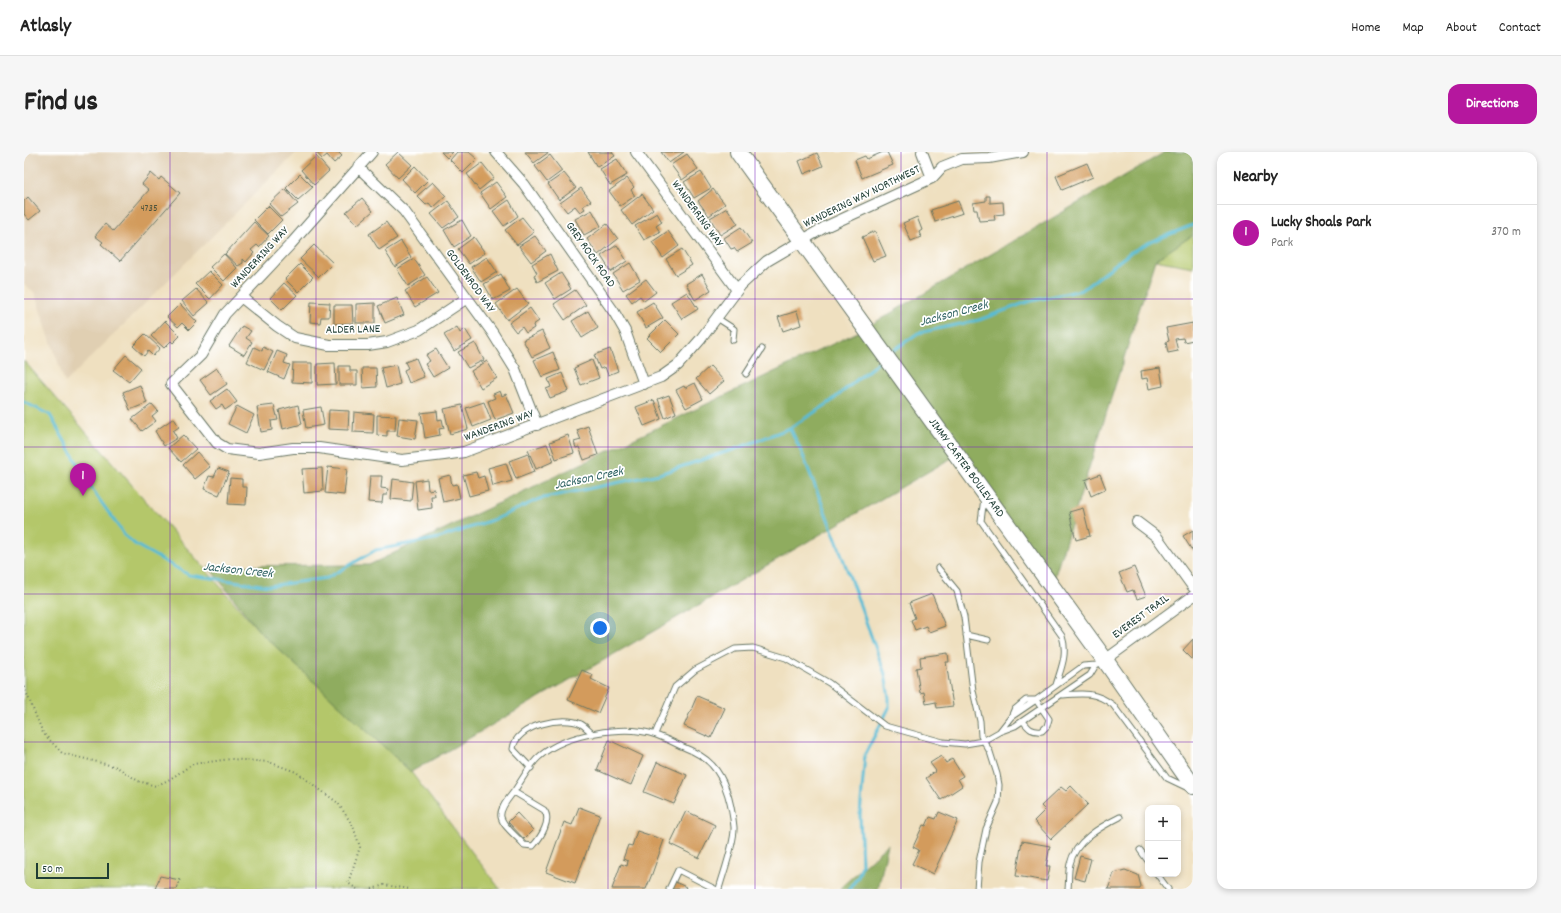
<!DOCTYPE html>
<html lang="en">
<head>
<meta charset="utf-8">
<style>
	:root { --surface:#fff; --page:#f6f6f6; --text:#222; --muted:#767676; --line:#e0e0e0; --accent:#b5179e }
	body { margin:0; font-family:Dekko,sans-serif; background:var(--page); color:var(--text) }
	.controls { position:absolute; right:12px; bottom:12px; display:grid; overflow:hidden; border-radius:8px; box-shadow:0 2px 6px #0003 }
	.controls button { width:36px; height:36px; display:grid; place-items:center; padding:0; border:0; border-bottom:1px solid var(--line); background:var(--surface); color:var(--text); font:20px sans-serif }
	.scale { position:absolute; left:12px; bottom:10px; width:73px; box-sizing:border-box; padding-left:4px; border:2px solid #1f3d34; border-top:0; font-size:11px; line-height:14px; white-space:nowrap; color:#1f3d34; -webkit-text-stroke:3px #fff; paint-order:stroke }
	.you { position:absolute; left:576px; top:476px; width:14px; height:14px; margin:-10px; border:3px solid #fff; border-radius:50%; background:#1a73e8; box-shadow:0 0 0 6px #1a73e833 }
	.badge { display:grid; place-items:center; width:26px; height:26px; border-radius:50%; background:var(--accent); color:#fff; font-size:13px; font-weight:700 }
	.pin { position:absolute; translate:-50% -33px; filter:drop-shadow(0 1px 2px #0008) }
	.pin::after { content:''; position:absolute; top:21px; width:14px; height:12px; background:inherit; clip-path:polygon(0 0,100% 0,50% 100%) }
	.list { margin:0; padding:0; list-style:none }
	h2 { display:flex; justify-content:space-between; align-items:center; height:52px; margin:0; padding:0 16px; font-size:17px }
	h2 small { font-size:13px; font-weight:400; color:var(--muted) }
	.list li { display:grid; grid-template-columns:26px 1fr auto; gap:12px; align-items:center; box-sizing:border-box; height:56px; padding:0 16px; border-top:1px solid var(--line) }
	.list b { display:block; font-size:15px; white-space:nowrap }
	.list p { margin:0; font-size:13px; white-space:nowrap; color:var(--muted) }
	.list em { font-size:13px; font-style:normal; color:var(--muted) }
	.map { position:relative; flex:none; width:1169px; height:737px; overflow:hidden; border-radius:12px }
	header { display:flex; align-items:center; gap:24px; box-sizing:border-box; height:56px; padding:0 20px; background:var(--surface); border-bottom:1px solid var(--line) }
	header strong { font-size:19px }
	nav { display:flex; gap:22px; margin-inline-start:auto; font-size:14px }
	.intro { display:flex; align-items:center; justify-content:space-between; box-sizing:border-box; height:96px; padding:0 24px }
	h1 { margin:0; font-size:28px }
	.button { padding:10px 18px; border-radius:12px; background:var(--accent); color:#fff; font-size:14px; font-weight:700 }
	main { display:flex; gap:24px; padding:0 24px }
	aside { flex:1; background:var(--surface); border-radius:12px; box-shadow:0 2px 6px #0003 }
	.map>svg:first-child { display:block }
	.built { fill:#e0cfb2 }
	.green { fill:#b4c76a; stroke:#6a824f }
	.forest { fill:#8fac5e; stroke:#577449 }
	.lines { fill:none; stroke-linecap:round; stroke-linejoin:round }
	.stream { stroke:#57bcd5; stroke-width:3 }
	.building { fill:#d39b5b }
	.service-casing { stroke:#687665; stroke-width:7 }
	.minor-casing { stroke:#687665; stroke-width:12 }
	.primary-casing { stroke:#687665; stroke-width:18 }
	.path { stroke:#687665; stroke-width:2; stroke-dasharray:1 3; stroke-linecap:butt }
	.service { stroke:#fff; stroke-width:5 }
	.minor { stroke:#fff; stroke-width:10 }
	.primary { stroke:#fff; stroke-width:16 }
	.grid { fill:none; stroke:#7b2cbf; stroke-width:1; stroke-opacity:0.55 }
	.labels { text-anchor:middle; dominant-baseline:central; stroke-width:3.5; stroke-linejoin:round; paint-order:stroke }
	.number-label { font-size:10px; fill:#4c543e }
	.street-label { font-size:12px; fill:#1f3d34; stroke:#fff }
	.water-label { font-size:13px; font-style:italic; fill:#306364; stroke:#fff }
</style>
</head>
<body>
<header>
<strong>Atlasly</strong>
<nav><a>Home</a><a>Map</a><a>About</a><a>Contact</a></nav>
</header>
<div class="intro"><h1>Find us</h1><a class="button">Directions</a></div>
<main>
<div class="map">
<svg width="1169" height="737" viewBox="0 0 1169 737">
	<rect width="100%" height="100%" fill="#fff"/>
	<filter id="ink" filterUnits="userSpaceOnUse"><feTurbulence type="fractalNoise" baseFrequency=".025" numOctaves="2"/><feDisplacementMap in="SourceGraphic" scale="8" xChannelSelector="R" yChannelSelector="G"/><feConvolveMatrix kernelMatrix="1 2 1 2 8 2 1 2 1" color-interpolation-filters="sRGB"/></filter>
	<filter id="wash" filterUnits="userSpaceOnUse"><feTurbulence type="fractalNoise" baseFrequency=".012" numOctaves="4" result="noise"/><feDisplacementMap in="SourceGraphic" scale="16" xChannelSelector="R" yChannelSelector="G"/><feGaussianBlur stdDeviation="0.9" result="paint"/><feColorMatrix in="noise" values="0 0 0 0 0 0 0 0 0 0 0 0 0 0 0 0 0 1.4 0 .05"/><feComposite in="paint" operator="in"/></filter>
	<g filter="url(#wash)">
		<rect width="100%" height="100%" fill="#efe0c0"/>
		<path class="built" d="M0,0H273L41,231L10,140L0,132Z"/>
		<path class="green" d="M1169,83V115L1131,108Z
			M0,209L235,479L387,620L476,737H0Z"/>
		<path class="forest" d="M1141,0H1169V83L1131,108L1026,439L933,303L387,620L235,479L184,414L345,413L838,178Z
			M864,692L854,737H815Z"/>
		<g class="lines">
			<path class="stream" d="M866,201L894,181L955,168L1003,150L1058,138L1107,100L1126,90L1169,73
				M0,250L26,263L68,337L101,384L112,393L165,423L245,434L303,426L352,398L415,386L474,366L515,347L635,322L717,295L766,276L805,251L858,207
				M766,276L778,301L813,390L861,522L865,546V556L841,602L836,663L838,713L834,725L825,737"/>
		</g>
		<g id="blocks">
			<path class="building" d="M292,0H314L318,4L310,11L303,3L298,7Z
				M374,0L388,13L374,26L361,12Z
				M417,0H429L423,6Z
				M433,0H445L453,7L439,21L426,8Z
				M501,0H525L510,11Z
				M564,0H588L591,4L573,15Z
				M637,0H660L645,11Z
				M859,0H863L869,13L838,26L831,8L841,4L843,7Z
				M793,1L799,14L780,22L775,9Z
				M663,2L674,17L658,28L647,13Z
				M526,3L538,19L523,30L511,14Z
				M292,4L305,19L290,33L277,18Z
				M593,7L603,23L586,33L576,17Z
				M458,11L470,26L455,38L443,22Z
				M1063,11L1069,25L1038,38L1032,24Z
				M391,14L404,28L391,41L378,27Z
				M677,20L687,36L670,46L660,30Z
				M127,21L135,28L137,25L156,41L96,109L77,92L79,90L71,84L81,72L89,79L125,38L118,32Z
				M540,21L552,36L535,48L524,32Z
				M276,22L289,35L274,48L262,36Z
				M603,26L610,35L607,38L611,44L596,54L585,39Z
				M409,30L422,44L409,56L405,51L402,53L393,44Z
				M472,30L483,45L467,57L456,41Z
				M557,36L567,49L559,54L561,57L556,60L551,54L543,60L536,51Z
				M261,37L274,52L257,65L245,52Z
				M689,37L701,52L685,64L674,49Z
				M618,42L629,57L608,73L597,58Z
				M962,44H966V51L979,50L980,62L970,63L971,68L955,69L953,58H950L949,51L962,49Z
				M4,45L16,59L5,68L0,62V49Z
				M338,46L349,59L333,73L322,60Z
				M485,48L494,64L480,74L469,59Z
				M424,49L435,65L419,76L407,62Z
				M934,49L939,61L911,70L907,58Z
				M244,54L258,68L244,82L230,68Z
				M703,56L714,72L696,83L686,66Z
				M568,58L577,74L560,83L551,67Z
				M633,61L638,70L632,74L636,80L620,88L611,74Z
				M498,65L510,80L493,93L481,78Z
				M893,65L898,78L895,80L897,85L887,89L879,71Z
				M438,68L447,84L430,95L420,78Z
				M230,70L245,84L235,95L233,93L227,98L230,101L222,110L219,107V111L214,114L201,102Z
				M362,70L373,86L355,98L345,82Z
				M583,72L594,87L574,103L563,87Z
				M717,75L728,91L713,100L710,96L707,97L700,86Z
				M644,79L655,94L639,106L628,90Z
				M851,79L862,104L849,109L838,85Z
				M511,84L522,99L507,110L495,94Z
				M450,85L461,101L445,112L434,97Z
				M377,89L387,105L371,115L361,99Z
				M290,93L309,111L295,125L276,107Z
				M593,93L603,109L587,120L577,104Z
				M658,97L668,113L652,123L642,107Z
				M200,102L213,116L200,129L186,115Z
				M526,102L534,119L513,130L510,123L513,121L508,112Z
				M463,105L473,120L457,130L447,115Z
				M390,107L401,123L384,134L373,117Z
				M606,111L616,128L599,138L589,122Z
				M276,112L289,125L274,140L261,127Z
				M185,119L199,133L186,147L171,132Z
				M537,121L547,137L531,147L521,131Z
				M477,122L486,139L469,148L460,132Z
				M678,122L687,138L671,148L662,132Z
				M403,125L414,141L391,155L381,139Z
				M622,127L632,140L620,149L616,144L608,150L602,142Z
				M260,131L273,143L258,158L246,146Z
				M172,137L185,151L170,164L158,149Z
				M493,137L504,152L483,168L472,152Z
				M551,138L562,153L541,168L530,152Z
				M663,140L674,157L658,167L647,150Z
				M373,146L380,163L361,171L354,154Z
				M287,150L306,151L305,165H297L296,171L286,170Z
				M629,150L639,166L622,176L613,160Z
				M351,151V171H332V152Z
				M156,152L173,170L165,178L158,171L154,175L143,165Z
				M310,153H328L329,171L310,172Z
				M506,156L515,169L509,173L510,176L502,181L498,175L492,180L485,171Z
				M564,159L574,176L558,186L548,169Z
				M773,159L777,173L759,179L754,165Z
				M641,168L655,182L637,200L623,186Z
				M141,169L156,184L149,191L147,189L140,196L127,184Z
				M1169,171V188L1160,190L1159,186L1151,187L1154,199L1144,201L1142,190L1145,189L1142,176Z
				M218,174L227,179L222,186L228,190L220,203L205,194Z
				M433,175L436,181L441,177L448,188L430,199L420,183Z
				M518,179L526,196L508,205L499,188Z
				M121,182L136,196L129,204L124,199L120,204L109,194Z
				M451,191L460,208L444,216L434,200Z
				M230,195L238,199L239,195L249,200L240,218L223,210Z
				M412,197L424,216L409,225L401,212L406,209L402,203Z
				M586,197L594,219L584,223L581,215L576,217L570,203Z
				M253,199L263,203L260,211L266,213L260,227L244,220Z
				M529,200L536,218L518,225L510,208Z
				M102,203L117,216L105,230L89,218Z
				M392,206L400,225L385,231L380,218L384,216L381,210Z
				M568,208L575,226L557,233L550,216Z
				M463,209L473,226L457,236L447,219Z
				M269,211H288V231L268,230Z
				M311,211L312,232L293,233V212Z
				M372,213L376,232L362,236L357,216Z
				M315,214H326V219H333V233H315Z
				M686,214L700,229L685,242L672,227Z
				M193,216L203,232L187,243L176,228Z
				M338,216H352L353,235L339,236Z
				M1136,216L1139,234L1125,237L1123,226L1118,227L1117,219Z
				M538,221L545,239L526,246L522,237L527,235L524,227Z
				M671,231L679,247L662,256L652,238L660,234L661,236Z
				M116,233L123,251L106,258L99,240Z
				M203,237L213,250L201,258L198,253L192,257L186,249Z
				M476,239L478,244L482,242L490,261L471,268L464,249L471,246L469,242Z
				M645,243L652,261L641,266L634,247Z
				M630,248L637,267L620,274L612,255Z
				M460,250L467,268L449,275L442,256Z
				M128,252L134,259L128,264L132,269L118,279L108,267Z
				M250,253L254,268L247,269L248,278L237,280L233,255Z
				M274,253L278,272L259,277L255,258Z
				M438,253L444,277L426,282L420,257Z
				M213,254L230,263L222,281L204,272Z
				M297,255L300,273L282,276L279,258Z
				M305,258L325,259L324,278L304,277Z
				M413,259L414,268L418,267L420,276L415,277L416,283L401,286L397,261Z
				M330,260L350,262L349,281L329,280Z
				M353,263L372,264L371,279H363V284L353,283Z
				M150,266L155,275L149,279L153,286L140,294L131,279Z
				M375,266L394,268L391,287L373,284Z
				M564,274L574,303L560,308L555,295L552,296L550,290L557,288L553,278Z
				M159,283L172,297L157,310L144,296Z
				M544,283L550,301L532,307L526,290Z
				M523,292L530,309L512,317L504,298Z
				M173,300L186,315L171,327L159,313Z
				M504,302L510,320L492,327L485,309Z
				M482,311L488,329L469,334L464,316Z
				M304,315L323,317L320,343L301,341Z
				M194,316L205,320L195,343L180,337L185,324L190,325Z
				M298,316L299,339L280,341L278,317Z
				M452,320L454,326L460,324L464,339L445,344L439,323Z
				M1076,322L1082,337L1067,344L1061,328Z
				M426,323L428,333L433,332L436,346L419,350L414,326Z
				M346,324H358L357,336L364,337L363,343H359L358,351L344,350Z
				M206,326L218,327V335H223L222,353L204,352Z
				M369,327L389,330L387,349L367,347Z
				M403,327L404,338L410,337L411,344H407L408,356L394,358L391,329Z
				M1059,356L1066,384L1052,388L1045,360Z
				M1169,378V400L1159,384Z
				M1110,415L1122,444L1113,447L1109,438L1103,440L1095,421Z
				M908,442L921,474L905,480L902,474L891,478L887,468L891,466L885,451Z
				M1169,487V508L1159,498Z
				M924,501L925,510H922L929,554L913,556L912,550L902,552L900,540L896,541L892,516L897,515L896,505Z
				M558,518L569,523L567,527L585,536L574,561L544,548Z
				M673,544L701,556L687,586L660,574Z
				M585,588L619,604L607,633L573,618Z
				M917,604L922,611L928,607L939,624L934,627L938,634L917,648L902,626L912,619L906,611Z
				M633,610L663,623L650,652L620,640Z
				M1047,634L1064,652L1027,687L1010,669L1021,658L1017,654L1037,635L1042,639Z
				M555,655L576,663L551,731L522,720L540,670L548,673Z
				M662,659L691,673L675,706L646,692Z
				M915,660L934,668L909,722L888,712L895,698L889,695L899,673L902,674L906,665L912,667Z
				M493,661L509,678L500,687L484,670Z
				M613,679L640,688L628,722L622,737H588L597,712L603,714L604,709L599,707L604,693L608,694Z
				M998,689L1026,694L1022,714H1026L1023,729L992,724Z
				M1056,704L1067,707L1061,729L1050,726Z
				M1101,718L1114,723L1117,734L1116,737H1084L1090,721Z
				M136,724L156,728L153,737H131Z
				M651,730L662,735L661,737H648Z"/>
		</g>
	</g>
	<g filter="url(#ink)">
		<use href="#blocks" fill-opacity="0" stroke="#687665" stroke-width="1"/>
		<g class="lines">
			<defs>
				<path id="service" d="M693,166L710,177L709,188
					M722,222L738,197
					M960,346L957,369L1038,484C1044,502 1037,516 1032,533
					M914,416L933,439L940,465L949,539L956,569L957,584L966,600L973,622L975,633L974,650L962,677L955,710L953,737
					M942,483L964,488
					M1039,543C1060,541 1072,540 1089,553L1143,626L1164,636
					M987,565L1012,548L1025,567L1023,574L1018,579C1008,580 1005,577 999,569
					M976,579L987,565L990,558L1002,548H1012L1059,514L1072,513
					M631,582L651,535L671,518L711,497L729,496L762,506L805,531L861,574L919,590L941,592L959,589L975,580L991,574L1066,523L1072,513L1080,509
					M507,616L489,597C491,573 540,563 557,572C561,574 565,579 569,582
					M490,640L520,658C528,668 517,685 509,694L500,693C494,685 479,675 477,665C475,656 486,645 491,638C498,628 506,612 516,604C541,582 601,572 632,583C640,586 649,590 657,594C667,598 680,604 688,613C702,628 708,655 710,675C711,690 699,722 695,737
					M1116,698L1124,709
					M1133,722L1144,737
					M645,737L654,718L691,737
					M1044,737C1045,729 1044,719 1046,712C1051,689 1076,675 1096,665"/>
				<path id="minor" d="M348,0L266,93L201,162L177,203L147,232L193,291L203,297L235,301L269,296H295L378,308L420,303L440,300L637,225L654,213L676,188L717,133L743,109L801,75L908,26L918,15L938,7L965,6L999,0
					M472,0L500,32L590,160L601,179L620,232
					M612,0L713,138
					M898,0L908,26
					M334,15L380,59L468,180L491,217L513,273
					M217,145L253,174L271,186L305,193H344L363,190L395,178L443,146
					M1113,370L1133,385L1169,435
					M1081,508L1169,444"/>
				<path id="primary" d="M714,0L1081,508L1169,634"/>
			</defs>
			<use href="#service" class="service-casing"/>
			<use href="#minor" class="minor-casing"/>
			<use href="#primary" class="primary-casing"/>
			<path class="path" d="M0,535L19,581L38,601L93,615L114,629L132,634L146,627L169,612L207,607L245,610L272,620L314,651L329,674L336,695L324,731L333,737
				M348,737L360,733L386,737"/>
			<use href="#service" class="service"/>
			<use href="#minor" class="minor"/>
			<use href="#primary" class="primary"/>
		</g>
	</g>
	<path class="grid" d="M146,0V737M292,0V737M438,0V737M584,0V737M731,0V737M877,0V737M1023,0V737M0,147H1169M0,295H1169M0,442H1169M0,590H1169"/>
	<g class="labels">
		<g class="number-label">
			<text x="125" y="57">4735</text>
		</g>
		<g class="street-label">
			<text transform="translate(838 45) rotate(-26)">WANDERING WAY NORTHWEST</text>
			<text transform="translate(673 62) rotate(54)">WANDERRING WAY</text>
			<text transform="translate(566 103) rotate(55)">GREY ROCK ROAD</text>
			<text transform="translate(236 106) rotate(-47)">WANDERRING WAY</text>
			<text transform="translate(446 129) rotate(54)">GOLDENROD WAY</text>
			<text transform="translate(329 178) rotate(-1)">ALDER LANE</text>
			<text transform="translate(475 274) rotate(-20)">WANDERING WAY</text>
			<text transform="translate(942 316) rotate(54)">JIMMY CARTER BOULEVARD</text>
			<text transform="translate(1117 465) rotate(-36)">EVEREST TRAIL</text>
		</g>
		<g class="water-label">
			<text transform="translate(930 162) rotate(-15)">Jackson Creek</text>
			<text transform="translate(565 327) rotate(-12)">Jackson Creek</text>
			<text transform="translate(214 419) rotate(6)">Jackson Creek</text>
		</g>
	</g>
</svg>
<div class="controls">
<button>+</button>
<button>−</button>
</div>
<div class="scale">50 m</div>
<div class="you"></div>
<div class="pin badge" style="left:59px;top:344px">1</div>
</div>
<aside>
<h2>Nearby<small></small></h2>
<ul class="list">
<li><span class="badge">1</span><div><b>Lucky Shoals Park</b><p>Park</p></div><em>370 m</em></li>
</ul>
</aside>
</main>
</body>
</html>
